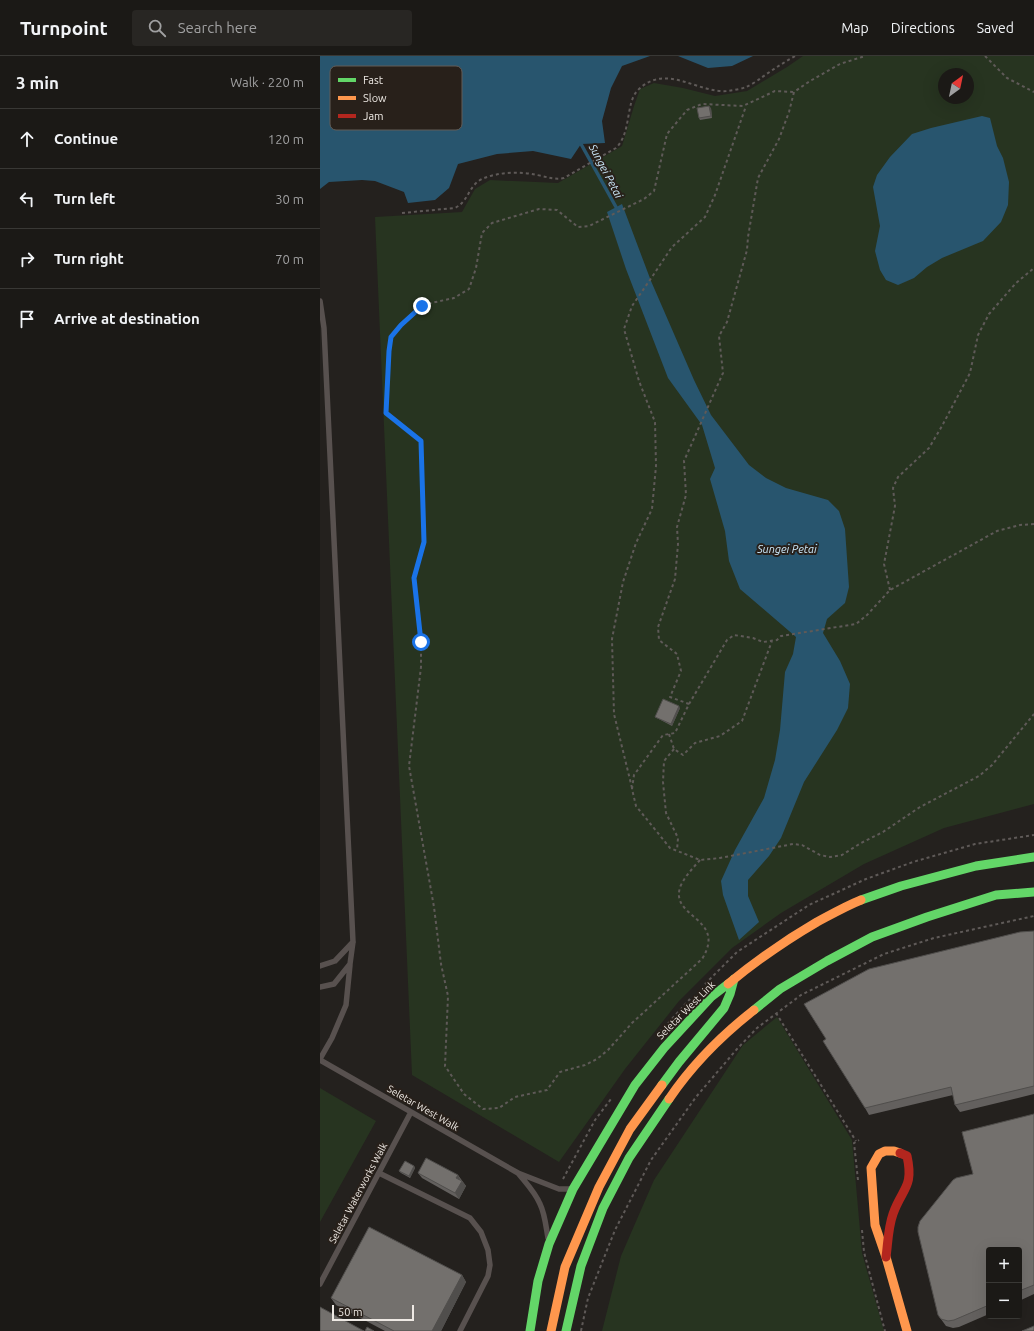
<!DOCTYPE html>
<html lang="en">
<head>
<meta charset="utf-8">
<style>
	:root { --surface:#1b1916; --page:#282623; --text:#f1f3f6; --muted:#a0a0a1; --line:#393835 }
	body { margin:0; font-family:Ubuntu,sans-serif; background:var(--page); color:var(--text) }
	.controls { position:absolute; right:12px; bottom:12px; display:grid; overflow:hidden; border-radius:4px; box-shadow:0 4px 16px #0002 }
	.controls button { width:36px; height:36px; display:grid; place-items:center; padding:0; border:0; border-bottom:1px solid var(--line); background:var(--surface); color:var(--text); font:20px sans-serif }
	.compass { position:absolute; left:618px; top:12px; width:36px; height:36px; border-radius:50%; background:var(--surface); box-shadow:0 4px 16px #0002; rotate:33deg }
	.scale { position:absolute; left:12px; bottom:10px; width:82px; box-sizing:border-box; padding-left:4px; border:2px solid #eee9e4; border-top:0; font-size:11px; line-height:14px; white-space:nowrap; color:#eee9e4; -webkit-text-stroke:3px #28201a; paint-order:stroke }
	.stop { position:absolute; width:12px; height:12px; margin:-9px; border:3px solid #1a73e8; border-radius:50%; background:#fff }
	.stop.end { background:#1a73e8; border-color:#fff; box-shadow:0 1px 4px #0008 }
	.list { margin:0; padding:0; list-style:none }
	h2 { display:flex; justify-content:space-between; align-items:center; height:52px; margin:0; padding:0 16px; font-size:17px }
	h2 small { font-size:13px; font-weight:400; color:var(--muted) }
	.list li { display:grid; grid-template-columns:26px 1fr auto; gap:12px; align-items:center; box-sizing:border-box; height:60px; padding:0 16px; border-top:1px solid var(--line) }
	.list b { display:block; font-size:15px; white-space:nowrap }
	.list em { font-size:13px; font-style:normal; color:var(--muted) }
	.icon { flex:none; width:22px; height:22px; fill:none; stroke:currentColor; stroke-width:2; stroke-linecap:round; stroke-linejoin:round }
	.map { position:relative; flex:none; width:714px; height:1275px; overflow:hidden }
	header { display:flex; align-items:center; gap:24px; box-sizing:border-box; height:56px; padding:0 20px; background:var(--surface); border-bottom:1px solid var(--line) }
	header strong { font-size:19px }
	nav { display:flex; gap:22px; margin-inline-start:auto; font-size:14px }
	.search { width:280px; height:36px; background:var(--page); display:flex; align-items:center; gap:10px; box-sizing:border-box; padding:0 14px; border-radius:4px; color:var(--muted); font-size:15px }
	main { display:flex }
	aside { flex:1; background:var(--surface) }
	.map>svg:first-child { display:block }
	.green { fill:#273420; fill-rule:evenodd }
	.water { fill:#28556e }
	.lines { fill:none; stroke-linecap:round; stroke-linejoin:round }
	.stream { stroke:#28556e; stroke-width:3.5 }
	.path { stroke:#5f5a58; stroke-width:2; stroke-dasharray:3 3; stroke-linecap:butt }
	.lane { stroke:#58514f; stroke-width:5.5 }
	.fast { stroke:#63d668; stroke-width:9 }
	.slow { stroke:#ff974d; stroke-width:9 }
	.jam { stroke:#b3261e; stroke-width:9 }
	.wall { fill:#63605e }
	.shaded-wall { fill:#504e4c }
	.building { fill:#73706d; stroke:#504e4c }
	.route { stroke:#1a73e8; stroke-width:5 }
	.labels { text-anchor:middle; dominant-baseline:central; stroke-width:4; stroke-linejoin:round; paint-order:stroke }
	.street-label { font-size:10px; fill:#eee9e4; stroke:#28201a }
	.water-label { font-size:11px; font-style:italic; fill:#cceafc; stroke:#28201a }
	.key { fill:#28201a; stroke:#635c57; stroke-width:1 }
	.key-label { font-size:11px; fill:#eee9e4 }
</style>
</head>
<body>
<header>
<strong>Turnpoint</strong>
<div class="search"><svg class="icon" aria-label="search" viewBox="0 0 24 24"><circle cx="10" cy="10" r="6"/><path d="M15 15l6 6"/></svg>Search here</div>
<nav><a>Map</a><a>Directions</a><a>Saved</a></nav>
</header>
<main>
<aside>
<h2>3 min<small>Walk · 220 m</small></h2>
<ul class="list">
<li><svg class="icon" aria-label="ahead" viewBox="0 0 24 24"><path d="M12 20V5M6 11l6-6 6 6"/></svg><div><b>Continue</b></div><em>120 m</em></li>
<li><svg class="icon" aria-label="left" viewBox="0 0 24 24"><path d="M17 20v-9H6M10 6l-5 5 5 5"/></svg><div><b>Turn left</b></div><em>30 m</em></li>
<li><svg class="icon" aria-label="right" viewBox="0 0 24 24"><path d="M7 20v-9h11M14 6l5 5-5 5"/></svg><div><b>Turn right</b></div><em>70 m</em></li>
<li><svg class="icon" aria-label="arrive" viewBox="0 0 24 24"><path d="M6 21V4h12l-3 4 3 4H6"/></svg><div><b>Arrive at destination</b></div></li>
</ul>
</aside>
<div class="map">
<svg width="714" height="1275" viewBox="0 0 714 1275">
	<rect width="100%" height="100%" fill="#24211e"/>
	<path class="green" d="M483,0H714V748L624,772L544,808L461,857L412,892L359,945L305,1013L239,1106L92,1019L55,161L142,156L155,133L170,124L238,127L302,90L314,50L320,33L334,27L363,32L395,40L427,35L467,11ZM624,18H648V42H624Z
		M457,961L532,1084L542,1197L564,1275H282L301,1200L334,1124L423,989Z
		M0,1032L56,1065L0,1166Z"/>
	<path class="water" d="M0,0H330L302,10L291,32L282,65L285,87L261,88L251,103L213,95L177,98L138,108L129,132L115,144L88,147L84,136L55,125L42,124L9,126L0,133Z
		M358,0H433L412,10L388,12Z
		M662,60L670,62L677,90L683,102L689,126L688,149L681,166L663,185L622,202L607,211L594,222L578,229L566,224L560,214L555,195L560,170L553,131L557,119L570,101L592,78L611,72Z
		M302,148L331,225L374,324L391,359L429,409L446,422L466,432L508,444L519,455L525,473L529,531L525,547L507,563L503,577L520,605L530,628L528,652L517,674L484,726L461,782L449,800L428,824V840L439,866L419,884L403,839L401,825L415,794L444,742L455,704L460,674L465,616L473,598L476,581L420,533L409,505L405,475L390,423L395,412L382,369L348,322L306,213L287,156Z"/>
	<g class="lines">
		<path class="stream" d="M261,88L296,151"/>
		<path class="path" d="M665,0L687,22L714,36
			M82,157L135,152C149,145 148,130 162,123C178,116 200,115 217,119C227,121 235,124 244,122L296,92C312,76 305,47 318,34C346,6 378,38 408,35C414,34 421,33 426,31C431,29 437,25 441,22C452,14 463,7 475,0
			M714,468L700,469L677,475L570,534L547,559L536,568L461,580L457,584L443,586L433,582L414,579L407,584L369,648L355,677L343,679L314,719L312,733L316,750L350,792L380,804L400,802L473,788L482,789L500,799L510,801L522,799L541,787L563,776L600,751L659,720L672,709L714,658
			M570,534L564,508L575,450L573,432L578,421L609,392L622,370L650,317L658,279L669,258L696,227L714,212
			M369,648L350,641L361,615L357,598L339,584L338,571L355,523L358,488L357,471L366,439L364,405L403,317L399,280L407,266L427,194L428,181L438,122L459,83L469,56L474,36L490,25L520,8L545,0
			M349,678L354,693L363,699L375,687L400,680L422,665L452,585
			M354,693L344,705L343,726L346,757L358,782L357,794
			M312,732L294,658L292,583L303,526L316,487L332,453L336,410L335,366L319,325L304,273L312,250L334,218L352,191L385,161L395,139L426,50
			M380,804C373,812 366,819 361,829C347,862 408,861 382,903L312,967L288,994L277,1003L265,1009L240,1016L227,1034L195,1041L179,1052L163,1053L144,1038L125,1010L128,940L121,908L114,851L89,710L101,611V586L94,522L104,487L101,385L66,357L69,295L71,281L81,269L102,249L134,242L149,233L156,212L162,177L172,167L219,153L237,154L258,171L269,170L324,143L334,135L347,78L367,54L382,48L423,50L455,35L474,36
			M385,928L417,896L489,849L546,823L593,806L655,788L714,779
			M456,957L536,1085
			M340,976L370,943
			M243,1123L275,1064L291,1043
			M538,1124L534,1087L539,1084
			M542,1174L544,1196L565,1275
			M261,1275L268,1242L295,1174L331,1104L376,1041L417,993L437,972L481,939L564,898L614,882L714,860"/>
		<path class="lane" d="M0,245L4,272L33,886L30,908L14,928L0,931
			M0,910L15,905L33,886
			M0,1003L12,982L26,949L30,909
			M0,1004L198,1117L239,1133H251
			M59,1117L150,1162L161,1176L168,1194L170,1209L168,1220L140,1275
			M198,1117C206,1127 215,1136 220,1148C225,1158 226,1171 228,1182
			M0,1228L91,1056"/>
		<path class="fast" d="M541,844L581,830L656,810L714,801
			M434,954L460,933L507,905L552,881L607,861L676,839L714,836
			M342,1029L359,1006L404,952L410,938L414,923
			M210,1275L218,1225L229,1188L253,1133L315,1029L344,992L391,941L408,928
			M246,1275L261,1210L283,1152L309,1102L349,1043"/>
		<path class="slow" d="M408,928C436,905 466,884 497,866C512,858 526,850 541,844
			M349,1043C372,1009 402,979 434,954
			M580,1097L574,1095H565L559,1098L551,1112L555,1169L566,1201L587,1275
			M231,1275L245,1211L279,1131L310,1073L342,1029"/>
		<path class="jam" d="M566,1201C568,1187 568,1172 573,1158C582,1132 594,1132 587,1100L580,1097"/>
	</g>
	<path class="wall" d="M391,52L392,62L380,64L379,62Z
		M360,652L352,670L337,662L335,661Z
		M714,875V1038L640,1056L635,1049L633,1039L549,1059L545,1052Z
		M714,1058V1238L699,1245V1194H669V1258L639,1271L633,1272L626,1270L618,1259L653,1118Z
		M94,1110L95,1112L90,1122L81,1117L79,1115Z
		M98,1117L138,1119L146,1130L139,1143L102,1122Z
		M142,1219L146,1226L121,1275H65L16,1249L11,1242Z"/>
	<path class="shaded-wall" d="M389,50L391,52L392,62L391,60Z
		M359,650L360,652L352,670L351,668Z
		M94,1110L95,1112L90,1122L89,1120Z
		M138,1119L141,1125L136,1122Z
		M142,1125L146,1130L139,1143L135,1137Z
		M142,1219L146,1226L121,1275H112Z"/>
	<path class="building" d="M389,50L391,60L379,62L377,52Z
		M343,643L359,650L351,668L335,661Z
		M714,875V1030L635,1049L631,1031L545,1052L503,985L506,983L484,948L549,913L700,876Z
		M714,1058V1229L699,1235V1194H669V1249L634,1264L628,1265L621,1263L618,1259L598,1176V1171L600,1165L633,1124L636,1122L653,1118L642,1076Z
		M106,1102L138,1119L136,1122L142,1125L135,1137L98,1117Z
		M85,1105L94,1110L89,1120L79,1115Z
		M49,1171L142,1219L112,1275H74L11,1242Z
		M0,1251L44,1275H0Z
		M714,1270V1275H702Z
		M47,1271L54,1275H45Z"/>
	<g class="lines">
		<path class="route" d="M101,586L94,522L104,486L101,385L66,357L69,295L71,281L81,269L102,250"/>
	</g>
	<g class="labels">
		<g class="street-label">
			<text transform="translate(366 954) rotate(-45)">Seletar West Link</text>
			<text transform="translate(103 1052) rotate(30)">Seletar West Walk</text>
			<text transform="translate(38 1137) rotate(-62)">Seletar Waterworks Walk</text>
		</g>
		<g class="water-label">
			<text transform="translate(286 115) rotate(62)">Sungei Petai</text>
			<text x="467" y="493">Sungei Petai</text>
		</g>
	</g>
	<rect x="10" y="10" width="132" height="64" rx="6" class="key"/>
	<rect x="18" y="22" width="18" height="4" fill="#63d668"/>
	<rect x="18" y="40" width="18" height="4" fill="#ff974d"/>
	<rect x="18" y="58" width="18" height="4" fill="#b3261e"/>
	<g class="key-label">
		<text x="43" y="28">Fast</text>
		<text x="43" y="46">Slow</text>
		<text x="43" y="64">Jam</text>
	</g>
</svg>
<div class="controls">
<button>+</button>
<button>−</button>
</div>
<svg class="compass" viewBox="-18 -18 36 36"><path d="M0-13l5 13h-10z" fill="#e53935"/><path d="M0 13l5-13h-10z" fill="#a0a0a1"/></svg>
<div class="scale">50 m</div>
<div class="stop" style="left:101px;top:586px"></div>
<div class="stop end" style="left:102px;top:250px"></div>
</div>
</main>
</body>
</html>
